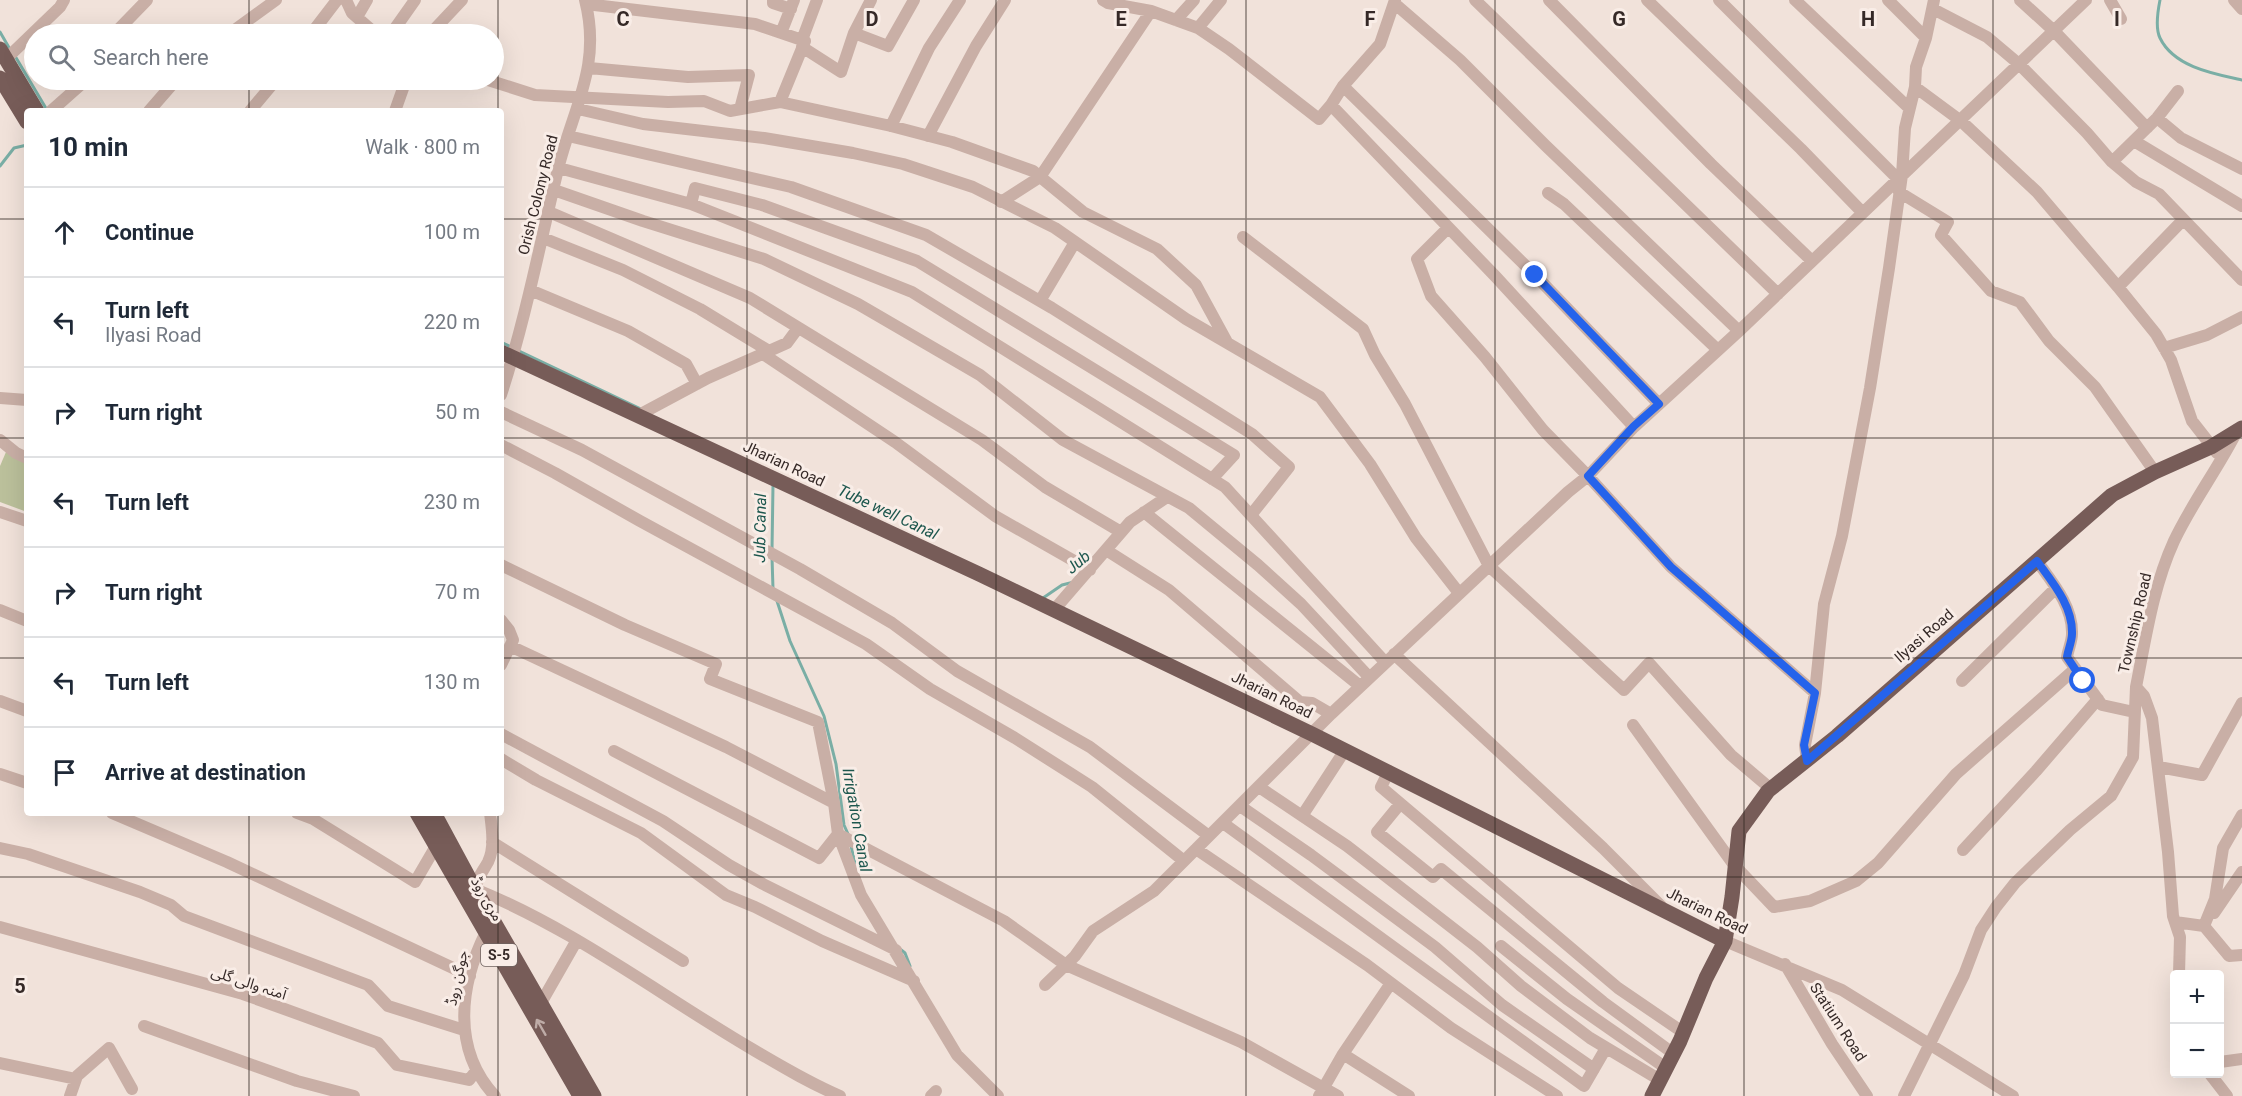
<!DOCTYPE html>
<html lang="en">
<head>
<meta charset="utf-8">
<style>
	:root { --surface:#fff; --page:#f6f6f7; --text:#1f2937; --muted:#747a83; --line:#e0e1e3 }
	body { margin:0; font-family:Roboto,"Noto Sans Arabic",sans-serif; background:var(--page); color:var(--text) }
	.controls { position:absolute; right:18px; bottom:18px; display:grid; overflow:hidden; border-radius:6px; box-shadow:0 6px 24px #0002 }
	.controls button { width:54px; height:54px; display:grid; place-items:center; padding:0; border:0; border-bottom:2px solid var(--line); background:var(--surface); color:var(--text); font:30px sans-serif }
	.stop { position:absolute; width:18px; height:18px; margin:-14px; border:4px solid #2563eb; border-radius:50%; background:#fff }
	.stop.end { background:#2563eb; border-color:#fff; box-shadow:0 2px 6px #0008 }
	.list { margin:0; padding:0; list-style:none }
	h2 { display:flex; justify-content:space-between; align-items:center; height:78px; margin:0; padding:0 24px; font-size:26px }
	h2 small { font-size:20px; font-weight:400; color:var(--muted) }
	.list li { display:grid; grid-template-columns:39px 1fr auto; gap:18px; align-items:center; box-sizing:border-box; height:90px; padding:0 24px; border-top:2px solid var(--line) }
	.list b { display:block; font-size:22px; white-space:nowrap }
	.list p { margin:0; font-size:20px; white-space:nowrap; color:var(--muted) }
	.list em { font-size:20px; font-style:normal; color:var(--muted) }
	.icon { flex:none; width:33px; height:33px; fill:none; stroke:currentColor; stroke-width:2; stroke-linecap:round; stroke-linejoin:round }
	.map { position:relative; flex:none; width:2242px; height:1096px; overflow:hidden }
	.search { position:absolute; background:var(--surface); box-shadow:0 6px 24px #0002; left:24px; top:24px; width:480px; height:66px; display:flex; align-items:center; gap:15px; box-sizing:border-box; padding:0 21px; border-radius:33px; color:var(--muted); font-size:22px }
	.panel { position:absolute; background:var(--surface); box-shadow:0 6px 24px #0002; left:24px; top:108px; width:480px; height:708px; border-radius:6px }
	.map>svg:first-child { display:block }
	.green { fill:#bbc09b }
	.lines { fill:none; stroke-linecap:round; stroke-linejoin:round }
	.stream { stroke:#7aaea5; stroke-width:3 }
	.minor { stroke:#c9afa6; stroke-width:12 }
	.major { stroke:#775c58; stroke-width:15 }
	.oneway { stroke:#beaca7 }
	.route { stroke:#2563eb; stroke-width:8 }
	.grid { fill:none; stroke:#352927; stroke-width:1.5; stroke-opacity:0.55 }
	.labels { text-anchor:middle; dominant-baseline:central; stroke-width:6; stroke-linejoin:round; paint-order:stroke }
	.shield { fill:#f9ede7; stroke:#706461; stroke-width:1.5 }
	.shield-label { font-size:14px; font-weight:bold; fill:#352927 }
	.street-label { font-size:15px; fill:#352927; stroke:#f9ede7 }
	.water-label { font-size:16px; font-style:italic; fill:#1d574e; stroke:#f9ede7 }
	.grid-label { font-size:20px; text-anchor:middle; font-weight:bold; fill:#352927; stroke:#f9ede7; stroke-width:6; stroke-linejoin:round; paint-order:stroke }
</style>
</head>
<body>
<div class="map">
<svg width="2242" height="1096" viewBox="0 0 2242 1096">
	<rect width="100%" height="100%" fill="#f1e2da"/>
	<path class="green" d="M6,452L27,463V512L0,502V466Z"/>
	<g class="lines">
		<path class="stream" d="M2160,0C2158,10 2155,28 2160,38C2174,67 2214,74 2242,80
			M0,32L11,51
			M15,56L47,110
			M0,166L14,148L27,145
			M501,342L511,347
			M517,350L641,409
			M772,550L773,485
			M772,557L773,589
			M1043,598L1062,585L1074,582
			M777,601L790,641L824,716L836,764L844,825L848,834
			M851,846L855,863
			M900,949L905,953L910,966"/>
		<path class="minor" d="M346,0L352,13L376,34
			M773,0V3L791,9
			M1103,0L1108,3L1151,11L1198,28L1229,49L1319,119L1331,105L1496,277L1634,427
			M1475,0L1778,294
			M1549,0L1711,164L1812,261
			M1647,0L1801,149L1862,212
			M1719,0L1898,179
			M1795,0L1909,108
			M1888,0L1926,38
			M2020,0L2054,31L2147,128
			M2110,0L2121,19
			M2234,0L2242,9
			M1394,3L1460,60L1546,146L1739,331
			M586,4L755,24L805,41L780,102
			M1933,9L1987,37L2019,64L2087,133L2112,162L2136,182L2159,194L2242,280
			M357,17L367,0
			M1176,20L1194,0
			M1198,28L1221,0
			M781,33L794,0
			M854,33L888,46L914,0
			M114,34L147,0
			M229,34L276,0
			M311,34L337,0
			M391,34L415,0
			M430,34L462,0
			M802,40L817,0
			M802,47L841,72L854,33L871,0
			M6,59L60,7L64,0
			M589,68L688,77L749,75L740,109
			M488,80L535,95L668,102L704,101L730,111L780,102L891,126L952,142L1033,171L1083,212L1157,249L1196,285L1227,342
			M1343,86L1535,275L1659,404
			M1915,87L1961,121L2037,192L2118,287L2156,334L2171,360L2192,421L2217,453
			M1331,105L1343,86L1380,44L1395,0
			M578,109L643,124L764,138L853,153L903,164L973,187L1055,228L1186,319L1320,397L1370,464L1416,538L1459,593
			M51,111L86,80
			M149,111L176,80
			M250,111L276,80
			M395,111L406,80
			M2157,118L2181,138L2242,169
			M891,126L929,48L960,0
			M568,136L791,187L926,235L1052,308L1252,434L1289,467L1251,515
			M928,136L976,46L1005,0
			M2134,141L2242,206
			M2112,162L2157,118L2178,91
			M559,168L691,204L912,292L1225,487L1385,662
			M554,190L643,221L764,259L858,304L980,375L1063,440L1189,508L1258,565L1301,604L1369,677
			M1899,192L1948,222L1941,235L1991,291L2020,302L2049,341L2095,387L2155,472
			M1548,193L1564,204L1718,350
			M1001,202L1040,177L1151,11
			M691,204L695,188L762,205L917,261L1234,455L1212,479
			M549,212L750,298L982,440L1045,487L1121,532
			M1448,228L1417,259L1431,296L1485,357L1543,430L1588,476L1671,567L1815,693
			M1243,237L1363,329L1375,355L1405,404L1489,566L1624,690L1649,663L1731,755L1771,789
			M543,238L623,270L700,309L769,351
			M2118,287L2183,220
			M530,290L628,331L686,364L697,384
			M1040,301L1075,242
			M2164,348L2207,335L2242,317
			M763,354L895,442L995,516L1090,570
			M501,395C525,321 540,244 558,169C573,108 602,66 585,0
			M0,398L27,400
			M501,412L582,450L800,569L892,623L957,671L1090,747L1209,836
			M637,416L708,378L787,343L798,328
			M0,440L16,453L27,458
			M501,445L555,473L640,521L866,644L930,689L1015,738L1092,787L1184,861
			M0,512L27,521
			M1144,512L1360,686
			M1106,550L1169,590L1300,702L1312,703L1331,714
			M2037,561C2052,582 2073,606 2072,634C2072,641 2068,650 2067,657L2102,705L2134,712
			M501,565L625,625L716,664L710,679L818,722L834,803
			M0,610L27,621
			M1054,610L1130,522L1167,497
			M501,620L509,630L513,640L501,665
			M510,646L726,747L834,803L838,834L819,858L614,751
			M1394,654L1603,848L1661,906
			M1962,681L2056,588
			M0,701L27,711
			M1633,725L1734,865L1774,907L1810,901L1856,881L1878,863L1956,774L2075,669
			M501,734L663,821L729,865L763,884L896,950
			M501,759L536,780L641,833L726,895L755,907L822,941L914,981
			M1807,761L1805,745L1815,693L1824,604L1842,536L1870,388L1889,268L1902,175L1905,128L1915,87L1916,67L1926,38L1934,0
			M2159,767L2202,775L2242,703
			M1389,771L1381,787L1618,988L1684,1033
			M0,774L27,783
			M1259,787L1347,846L1477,947L1521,986L1590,1038L1660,1080
			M1400,804L1377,832L1433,877L1441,869L1603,1002L1674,1054
			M1240,806L1311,855L1435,947L1502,1005L1594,1069
			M112,813L227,862L470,976
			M297,813L313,819L415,882L436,846
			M490,813C492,829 495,848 488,862C482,873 478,876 475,889C574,929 660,995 752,1049C781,1066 809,1083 840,1096
			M1302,816L1345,750
			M1223,823L1584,1086L1606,1048
			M838,834L1004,921L1066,965L1241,1042L1338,1096
			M838,834L861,895L957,1055L998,1096
			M492,842L683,961
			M0,848L28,854L140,892L171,905L184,916L368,985L388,1006L464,1030
			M1196,849L1367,965L1451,1028L1557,1096
			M1963,850L2036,771L2098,699
			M2214,913L2242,872
			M2175,922L2204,926L2229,956L2242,955
			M2204,926L2215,899L2223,848L2242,815
			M0,927L243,994L378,1043L397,1065L469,1080L476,1071
			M486,932C459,986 452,1050 495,1096
			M1725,941L1842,990L2013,1096
			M1501,946L1567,999L1666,1068
			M1785,964L1832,1044L1867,1096
			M2179,974L2180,937L2173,916L2168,852L2152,718L2144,696L2136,687C2146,637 2153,587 2174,541C2192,503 2217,470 2236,433
			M1045,985L1075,956L1093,931L1154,891L1331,714L1568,492L1588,476L1634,427L1739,331L2086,0
			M541,1003L577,940
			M144,1026L297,1081L354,1096
			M1343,1054L1409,1096
			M2220,1062L2242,1059
			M0,1063L76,1079
			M2210,1074L2227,1096
			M70,1096L77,1076L109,1048L132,1089
			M931,1096L936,1091
			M1319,1096L1343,1054L1391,983
			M1904,1096L1964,975L1981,930L1996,907L2015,883L2070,830L2111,796L2133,757L2136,687"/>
		<path class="major" d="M0,49L37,111
			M0,78L27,122
			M501,352L979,574L1312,734L1725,941
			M417,813L580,1096
			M434,813L475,889L594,1096
			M1652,1096L1680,1041L1706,978L1725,941L1732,897L1739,831L1768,791L1837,736L2112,495L2155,472L2211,447L2242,428"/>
	</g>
	<defs><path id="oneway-shaft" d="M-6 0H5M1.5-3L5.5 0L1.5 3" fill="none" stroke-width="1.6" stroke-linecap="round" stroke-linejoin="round" transform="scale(1.5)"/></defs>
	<use class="oneway" href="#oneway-shaft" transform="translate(541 1027) rotate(-120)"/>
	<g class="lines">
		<path class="route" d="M1535,275L1659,404L1634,426L1588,476L1671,567L1815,693L1804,745L1807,761L2037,561C2052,582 2073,606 2072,634C2072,641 2068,650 2067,657L2083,681"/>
	</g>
	<path class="grid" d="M249,0V34M498,0V111M747,0V1096M996,0V1096M1246,0V1096M1495,0V1096M1744,0V1096M1993,0V1096M249,80V111M0,219H27M501,219H2242M0,438H27M501,438H2242M0,658H27M501,658H2242M249,813V1096M498,813V1096M0,877H2242"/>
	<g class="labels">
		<rect class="shield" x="481" y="944" width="36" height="22" rx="4.5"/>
		<g class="shield-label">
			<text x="499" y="955">S-5</text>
		</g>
		<g class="street-label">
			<text transform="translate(538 195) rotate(-76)">Orish Colony Road</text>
			<text transform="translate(784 464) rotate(25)">Jharian Road</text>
			<text transform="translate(2135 623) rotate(-77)">Township Road</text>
			<text transform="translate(1924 636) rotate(-41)">Ilyasi Road</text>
			<text transform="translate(1272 695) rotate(26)">Jharian Road</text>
			<text transform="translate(487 899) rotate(60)">مری روڈ</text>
			<text transform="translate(1707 911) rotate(26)">Jharian Road</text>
			<text transform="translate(457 978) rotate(-78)">جوگن روڈ</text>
			<text transform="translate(249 983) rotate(18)">آمنہ والی گلی</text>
			<text transform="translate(1838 1022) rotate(57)">Statium Road</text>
		</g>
		<g class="water-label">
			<text transform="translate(888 512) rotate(25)">Tube well Canal</text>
			<text transform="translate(760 528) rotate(-89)">Jub Canal</text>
			<text transform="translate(1078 562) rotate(-40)">Jub</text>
			<text transform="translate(857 820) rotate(80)">Irrigation Canal</text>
		</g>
	</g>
	<g class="grid-label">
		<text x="623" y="26">C</text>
		<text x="872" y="26">D</text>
		<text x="1121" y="26">E</text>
		<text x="1370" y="26">F</text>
		<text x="1619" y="26">G</text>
		<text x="1868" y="26">H</text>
		<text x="2117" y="26">I</text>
		<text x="20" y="993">5</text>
	</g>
</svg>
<div class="controls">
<button>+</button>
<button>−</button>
</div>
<div class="stop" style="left:2083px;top:681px"></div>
<div class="stop end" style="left:1535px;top:275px"></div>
<div class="search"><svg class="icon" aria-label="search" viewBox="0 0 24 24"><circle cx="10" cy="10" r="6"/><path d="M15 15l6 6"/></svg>Search here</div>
<section class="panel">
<h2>10 min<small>Walk · 800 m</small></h2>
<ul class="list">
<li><svg class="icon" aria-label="ahead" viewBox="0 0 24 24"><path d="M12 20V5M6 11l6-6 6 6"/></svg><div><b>Continue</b></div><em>100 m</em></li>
<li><svg class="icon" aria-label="left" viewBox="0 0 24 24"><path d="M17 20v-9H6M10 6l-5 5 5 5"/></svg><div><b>Turn left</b><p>Ilyasi Road</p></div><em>220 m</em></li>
<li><svg class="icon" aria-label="right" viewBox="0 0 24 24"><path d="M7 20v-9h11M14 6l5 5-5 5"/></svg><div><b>Turn right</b></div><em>50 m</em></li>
<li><svg class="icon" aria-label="left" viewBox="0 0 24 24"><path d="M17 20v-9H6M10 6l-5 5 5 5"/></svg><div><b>Turn left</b></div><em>230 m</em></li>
<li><svg class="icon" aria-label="right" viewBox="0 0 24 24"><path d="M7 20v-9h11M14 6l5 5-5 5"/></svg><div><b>Turn right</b></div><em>70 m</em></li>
<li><svg class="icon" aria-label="left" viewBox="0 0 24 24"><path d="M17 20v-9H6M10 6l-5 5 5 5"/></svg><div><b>Turn left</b></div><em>130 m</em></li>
<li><svg class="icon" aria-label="arrive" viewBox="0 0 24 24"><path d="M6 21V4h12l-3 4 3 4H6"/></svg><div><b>Arrive at destination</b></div></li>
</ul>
</section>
</div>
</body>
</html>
